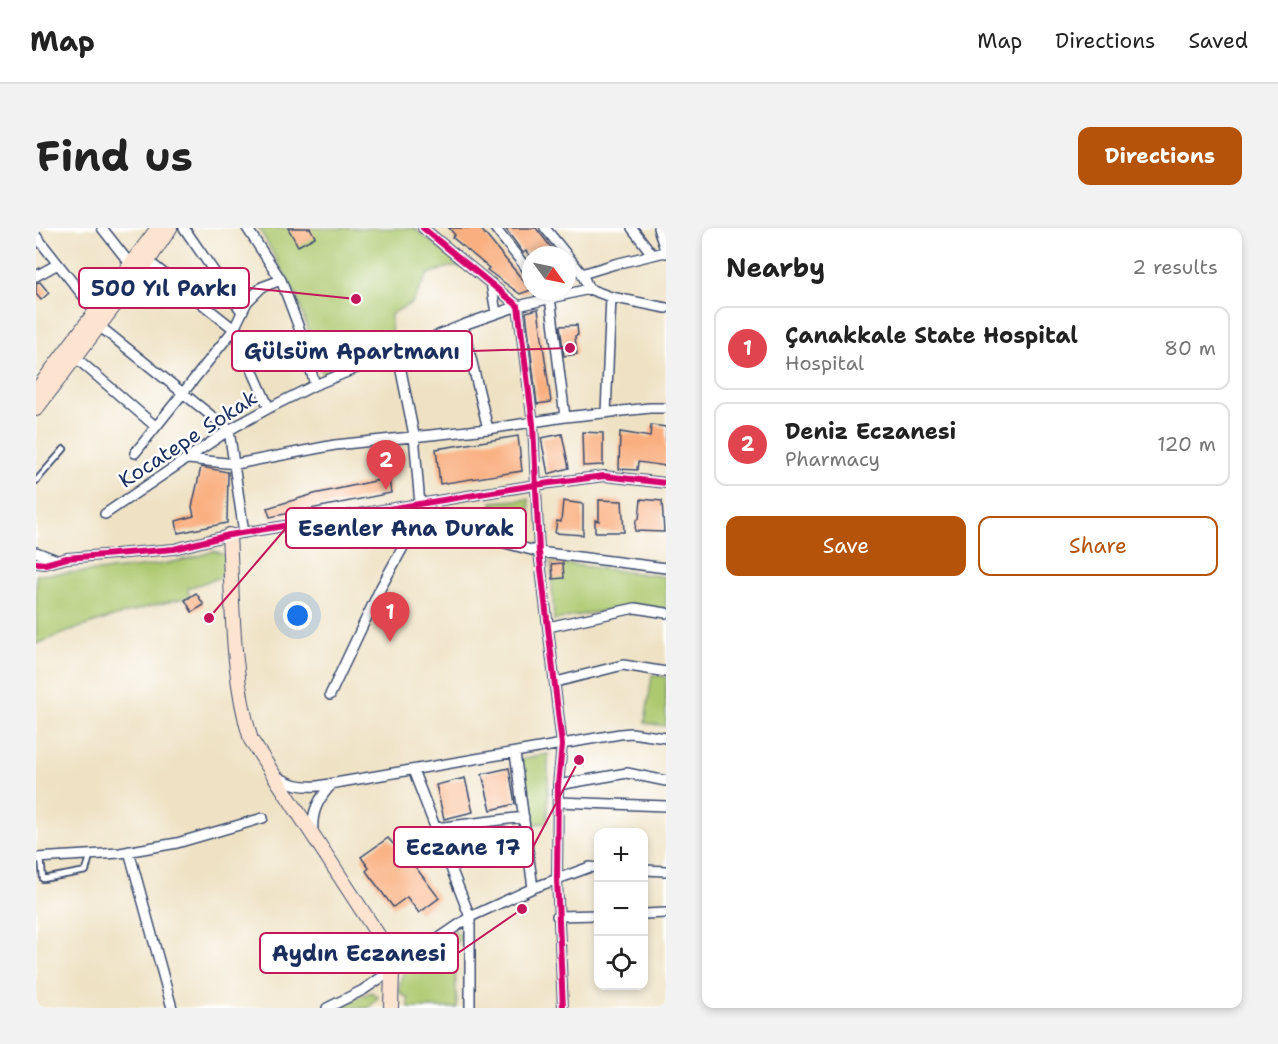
<!DOCTYPE html>
<html lang="en">
<head>
<meta charset="utf-8">
<style>
	:root { --surface:#fff; --page:#f2f2f2; --text:#222; --muted:#767676; --line:#e0e0e0; --accent:#b45309 }
	body { margin:0; font-family:"Shantell Sans",sans-serif; background:var(--page); color:var(--text) }
	.controls { position:absolute; right:18px; bottom:18px; display:grid; overflow:hidden; border-radius:12px; box-shadow:0 3px 9px #0003 }
	.controls button { width:54px; height:54px; display:grid; place-items:center; padding:0; border:0; border-bottom:2px solid var(--line); background:var(--surface); color:var(--text); font:30px sans-serif }
	.compass { position:absolute; left:486px; top:18px; width:54px; height:54px; border-radius:50%; background:var(--surface); box-shadow:0 3px 9px #0003; rotate:123deg }
	.you { position:absolute; left:262px; top:388px; width:21px; height:21px; margin:-15px; border:4px solid #fff; border-radius:50%; background:#1a73e8; box-shadow:0 0 0 9px #1a73e833 }
	.badge { display:grid; place-items:center; width:39px; height:39px; border-radius:50%; background:var(--accent); color:#fff; font-size:20px; font-weight:700 }
	.pin { position:absolute; translate:-50% -50px; filter:drop-shadow(0 2px 3px #0008) }
	.pin::after { content:''; position:absolute; top:32px; width:21px; height:18px; background:inherit; clip-path:polygon(0 0,100% 0,50% 100%) }
	.list { margin:0; padding:0; list-style:none }
	h2 { display:flex; justify-content:space-between; align-items:center; height:78px; margin:0; padding:0 24px; font-size:26px }
	h2 small { font-size:20px; font-weight:400; color:var(--muted) }
	.list li { display:grid; grid-template-columns:39px 1fr auto; gap:18px; align-items:center; box-sizing:border-box; height:84px; margin:0 12px 12px; padding:0 12px; border:2px solid var(--line); border-radius:12px }
	.list b { display:block; font-size:22px; white-space:nowrap }
	.list p { margin:0; font-size:20px; white-space:nowrap; color:var(--muted) }
	.list em { font-size:20px; font-style:normal; color:var(--muted) }
	.actions { display:flex; gap:12px; padding:18px 24px }
	.actions a { flex:1; padding:14px 0; border:2px solid var(--accent); border-radius:12px; text-align:center; font-size:21px; color:var(--accent) }
	.actions .main { background:var(--accent); color:#fff }
	.icon { flex:none; width:33px; height:33px; fill:none; stroke:currentColor; stroke-width:2; stroke-linecap:round; stroke-linejoin:round }
	.map { position:relative; flex:none; width:630px; height:780px; overflow:hidden; border-radius:12px }
	header { display:flex; align-items:center; gap:36px; box-sizing:border-box; height:84px; padding:0 30px; background:var(--surface); border-bottom:2px solid var(--line) }
	header strong { font-size:28px }
	nav { display:flex; gap:33px; margin-inline-start:auto; font-size:21px }
	.intro { display:flex; align-items:center; justify-content:space-between; box-sizing:border-box; height:144px; padding:0 36px }
	h1 { margin:0; font-size:42px }
	.button { padding:15px 27px; border-radius:12px; background:var(--accent); color:#fff; font-size:21px; font-weight:700 }
	main { display:flex; gap:36px; padding:0 36px }
	aside { flex:1; background:var(--surface); border-radius:12px; box-shadow:0 3px 9px #0003 }
	.map>svg:first-child { display:block }
	.green { fill:#adc96f; stroke:#647c66; stroke-width:1.5 }
	.building { fill:#f9af7f }
	.lines { fill:none; stroke-linecap:round; stroke-linejoin:round }
	.lane-casing { stroke:#3b4a6d; stroke-width:8 }
	.street-casing { stroke:#3b4a6d; stroke-width:12 }
	.secondary-casing { stroke:#3b4a6d; stroke-width:16 }
	.lane { stroke:#fff; stroke-width:4.5 }
	.street { stroke:#fff; stroke-width:9 }
	.secondary { stroke:#fde4d1; stroke-width:14 }
	.cycleway-casing { stroke:#fff; stroke-width:10 }
	.cycleway { stroke:#d6006c; stroke-width:6 }
	.labels { text-anchor:middle; dominant-baseline:central; stroke-width:5; stroke-linejoin:round; paint-order:stroke }
	.street-label { font-size:21px; fill:#1b2f5e; stroke:#fff }
	.leader { fill:none; stroke:#c2185b; stroke-width:2 }
	.callout-dot { fill:#c2185b; stroke:#fff; stroke-width:2 }
	.callout { fill:#fff; stroke:#c2185b; stroke-width:2 }
	.callout-label { font-size:22px; text-anchor:middle; font-weight:bold; fill:#1b2f5e }
</style>
</head>
<body>
<header>
<strong>Map</strong>
<nav><a>Map</a><a>Directions</a><a>Saved</a></nav>
</header>
<div class="intro"><h1>Find us</h1><a class="button">Directions</a></div>
<main>
<div class="map">
<svg width="630" height="780" viewBox="0 0 630 780">
	<rect width="100%" height="100%" fill="#fff"/>
	<filter id="ink" filterUnits="userSpaceOnUse"><feTurbulence type="fractalNoise" baseFrequency=".0167" numOctaves="2"/><feDisplacementMap in="SourceGraphic" scale="12" xChannelSelector="R" yChannelSelector="G"/><feConvolveMatrix kernelMatrix="1 2 1 2 8 2 1 2 1" color-interpolation-filters="sRGB"/></filter>
	<filter id="wash" filterUnits="userSpaceOnUse"><feTurbulence type="fractalNoise" baseFrequency=".008" numOctaves="4" result="noise"/><feDisplacementMap in="SourceGraphic" scale="24" xChannelSelector="R" yChannelSelector="G"/><feGaussianBlur stdDeviation="1.35" result="paint"/><feColorMatrix in="noise" values="0 0 0 0 0 0 0 0 0 0 0 0 0 0 0 0 0 1.4 0 .05"/><feComposite in="paint" operator="in"/></filter>
	<g filter="url(#wash)">
		<rect width="100%" height="100%" fill="#efe2c4"/>
		<path class="green" d="M223,0H378L426,39H413L392,46L376,75L355,86L356,119L287,148L260,67Z
			M493,271L495,294L458,297L456,274Z
			M178,323L189,327L188,348L152,360L153,369C98,381 52,395 0,416V347C57,342 124,343 178,323Z
			M515,334L630,349V382L599,377L518,392Z
			M616,447L630,449V498L609,495Z
			M512,526V595L494,596L482,532Z
			M418,702L425,707L424,711L418,718L421,780H373L372,770L364,765C360,733 396,717 418,702Z
			M335,764L342,769L333,780H300Z"/>
		<g id="blocks">
			<path class="building" d="M252,0H274L279,9L262,18Z
				M413,0H444L495,62L484,66L451,42L453,40L416,9L419,7Z
				M469,0H500L521,27H493L490,23L487,25Z
				M4,54L13,65L5,72L0,66V55Z
				M502,81L515,174L501,176L490,84Z
				M541,97L542,107L539,108L541,126L528,128L524,98Z
				M615,197L630,199V238L602,234L601,242L583,241L584,204L614,209Z
				M546,204L567,205V237L547,238Z
				M526,206L533,240L512,246L505,210Z
				M482,208L486,243L404,256L400,221Z
				M165,239L192,244L191,295L142,305L140,293L158,288L156,279Z
				M353,250L355,265L234,289L231,280L278,266Z
				M605,271L626,273L628,304L599,303L600,292L603,291Z
				M563,272L586,273L588,304H559V292L563,293Z
				M527,273L547,276V307L519,305L521,293L525,294Z
				M527,335L528,350L517,351L516,336Z
				M160,365L168,377L156,384L149,372Z
				M473,540L479,576L455,582L446,546Z
				M429,550L437,584L408,591L400,557Z
				M480,599L483,619L449,624L446,604Z
				M352,610L359,618L362,616L403,670L383,685L371,669L357,679L330,643L333,640L325,629Z"/>
		</g>
	</g>
	<g filter="url(#ink)">
		<use href="#blocks" fill-opacity="0" stroke="#3b4a6d" stroke-width="1.5"/>
		<g class="lines">
			<defs>
				<path id="lane" d="M0,253L28,221
					M5,629L7,651L50,643L54,628"/>
				<path id="street" d="M66,0L95,37
					M148,0L206,84
					M211,0L245,52L263,100L279,157
					M387,0L482,78L497,196L503,324L526,517L522,557L521,651L527,780
					M459,0L495,46
					M509,0L531,27
					M596,0L616,26
					M622,0L630,25
					M0,8L59,83
					M531,27L546,46L553,61
					M112,33L198,101L233,180
					M546,46L579,36L629,24
					M0,48L22,36
					M455,55L460,85
					M509,63L514,69L529,189
					M62,97L193,202L208,305
					M427,97L452,201
					M39,129L119,198
					M570,185L575,69
					M99,225L198,101L211,74L226,59L245,52
					M152,231L200,236L299,217L452,201L529,189L614,180H630
					M358,281L382,292L503,324L630,340
					M69,286L193,202L233,180L279,157L427,97L482,78L553,61L575,69L630,80
					M0,324L21,332
					M0,335L9,336L31,330L138,321L193,307L499,257L568,248L630,255
					M512,399L599,380L630,385
					M520,454L587,437L630,444
					M294,467L344,361L382,292L384,277L378,207L361,123
					M479,525L497,660
					M377,542L434,689V780
					M241,548C255,557 265,559 282,558L584,506L595,505L630,510
					M522,557L591,545L630,553
					M522,574L630,578
					M399,600L488,589
					M277,605C275,583 283,570 297,555
					M93,623L136,780
					M0,630L84,625L141,615L227,590
					M608,642L630,643
					M608,686L630,685
					M521,688L562,687
					M291,780L327,762L434,689L497,660L554,639L562,640"/>
				<path id="secondary" d="M0,163L122,0
					M0,181L112,33L134,0
					M193,307C197,375 195,446 215,512L346,713L356,742L355,780"/>
			</defs>
			<use href="#lane" class="lane-casing"/>
			<use href="#street" class="street-casing"/>
			<use href="#secondary" class="secondary-casing"/>
			<use href="#lane" class="lane"/>
			<use href="#street" class="street"/>
			<use href="#secondary" class="secondary"/>
			<defs>
				<path id="cycleway" d="M387,0L482,78L497,196L503,324L526,517L522,557L521,651L527,780
					M0,335L9,336L31,330L138,321L193,307L499,257L568,248L630,255"/>
			</defs>
			<use href="#cycleway" class="cycleway-casing"/>
			<use href="#cycleway" class="cycleway"/>
		</g>
	</g>
	<g class="labels">
		<g class="street-label">
			<text transform="translate(152 211) rotate(-33)">Kocatepe Sokak</text>
		</g>
	</g>
	<path class="leader" d="M320 71L213 60M534 120L436 123M173 390L250 300M543 532L497 619M486 681L422 725"/>
	<g class="callout-dot">
		<circle cx="320" cy="71" r="6"/>
		<circle cx="534" cy="120" r="6"/>
		<circle cx="173" cy="390" r="6"/>
		<circle cx="543" cy="532" r="6"/>
		<circle cx="486" cy="681" r="6"/>
	</g>
	<g class="callout">
		<rect x="43" y="40" width="170" height="40" rx="6"/>
		<rect x="196" y="103" width="240" height="40" rx="6"/>
		<rect x="250" y="280" width="240" height="40" rx="6"/>
		<rect x="358" y="599" width="139" height="40" rx="6"/>
		<rect x="224" y="705" width="198" height="40" rx="6"/>
	</g>
	<g class="callout-label">
		<text x="128" y="68">500 Yıl Parkı</text>
		<text x="316" y="131">Gülsüm Apartmanı</text>
		<text x="370" y="308">Esenler Ana Durak</text>
		<text x="427" y="627">Eczane 17</text>
		<text x="323" y="733">Aydın Eczanesi</text>
	</g>
</svg>
<div class="controls">
<button>+</button>
<button>−</button>
<button><svg class="icon" aria-label="locate" viewBox="0 0 24 24"><circle cx="12" cy="12" r="6"/><path d="M12 2v4M12 18v4M2 12h4M18 12h4"/></svg></button>
</div>
<svg class="compass" viewBox="-18 -18 36 36"><path d="M0-13l5 13h-10z" fill="#e53935"/><path d="M0 13l5-13h-10z" fill="#767676"/></svg>
<div class="you"></div>
<div class="pin badge" style="left:354px;top:414px;background:#e0444e">1</div>
<div class="pin badge" style="left:350px;top:262px;background:#e0444e">2</div>
</div>
<aside>
<h2>Nearby<small>2 results</small></h2>
<ul class="list">
<li><span class="badge" style="background:#e0444e">1</span><div><b>Çanakkale State Hospital</b><p>Hospital</p></div><em>80 m</em></li>
<li><span class="badge" style="background:#e0444e">2</span><div><b>Deniz Eczanesi</b><p>Pharmacy</p></div><em>120 m</em></li>
</ul>
<div class="actions"><a class="main">Save</a><a>Share</a></div>
</aside>
</main>
</body>
</html>
